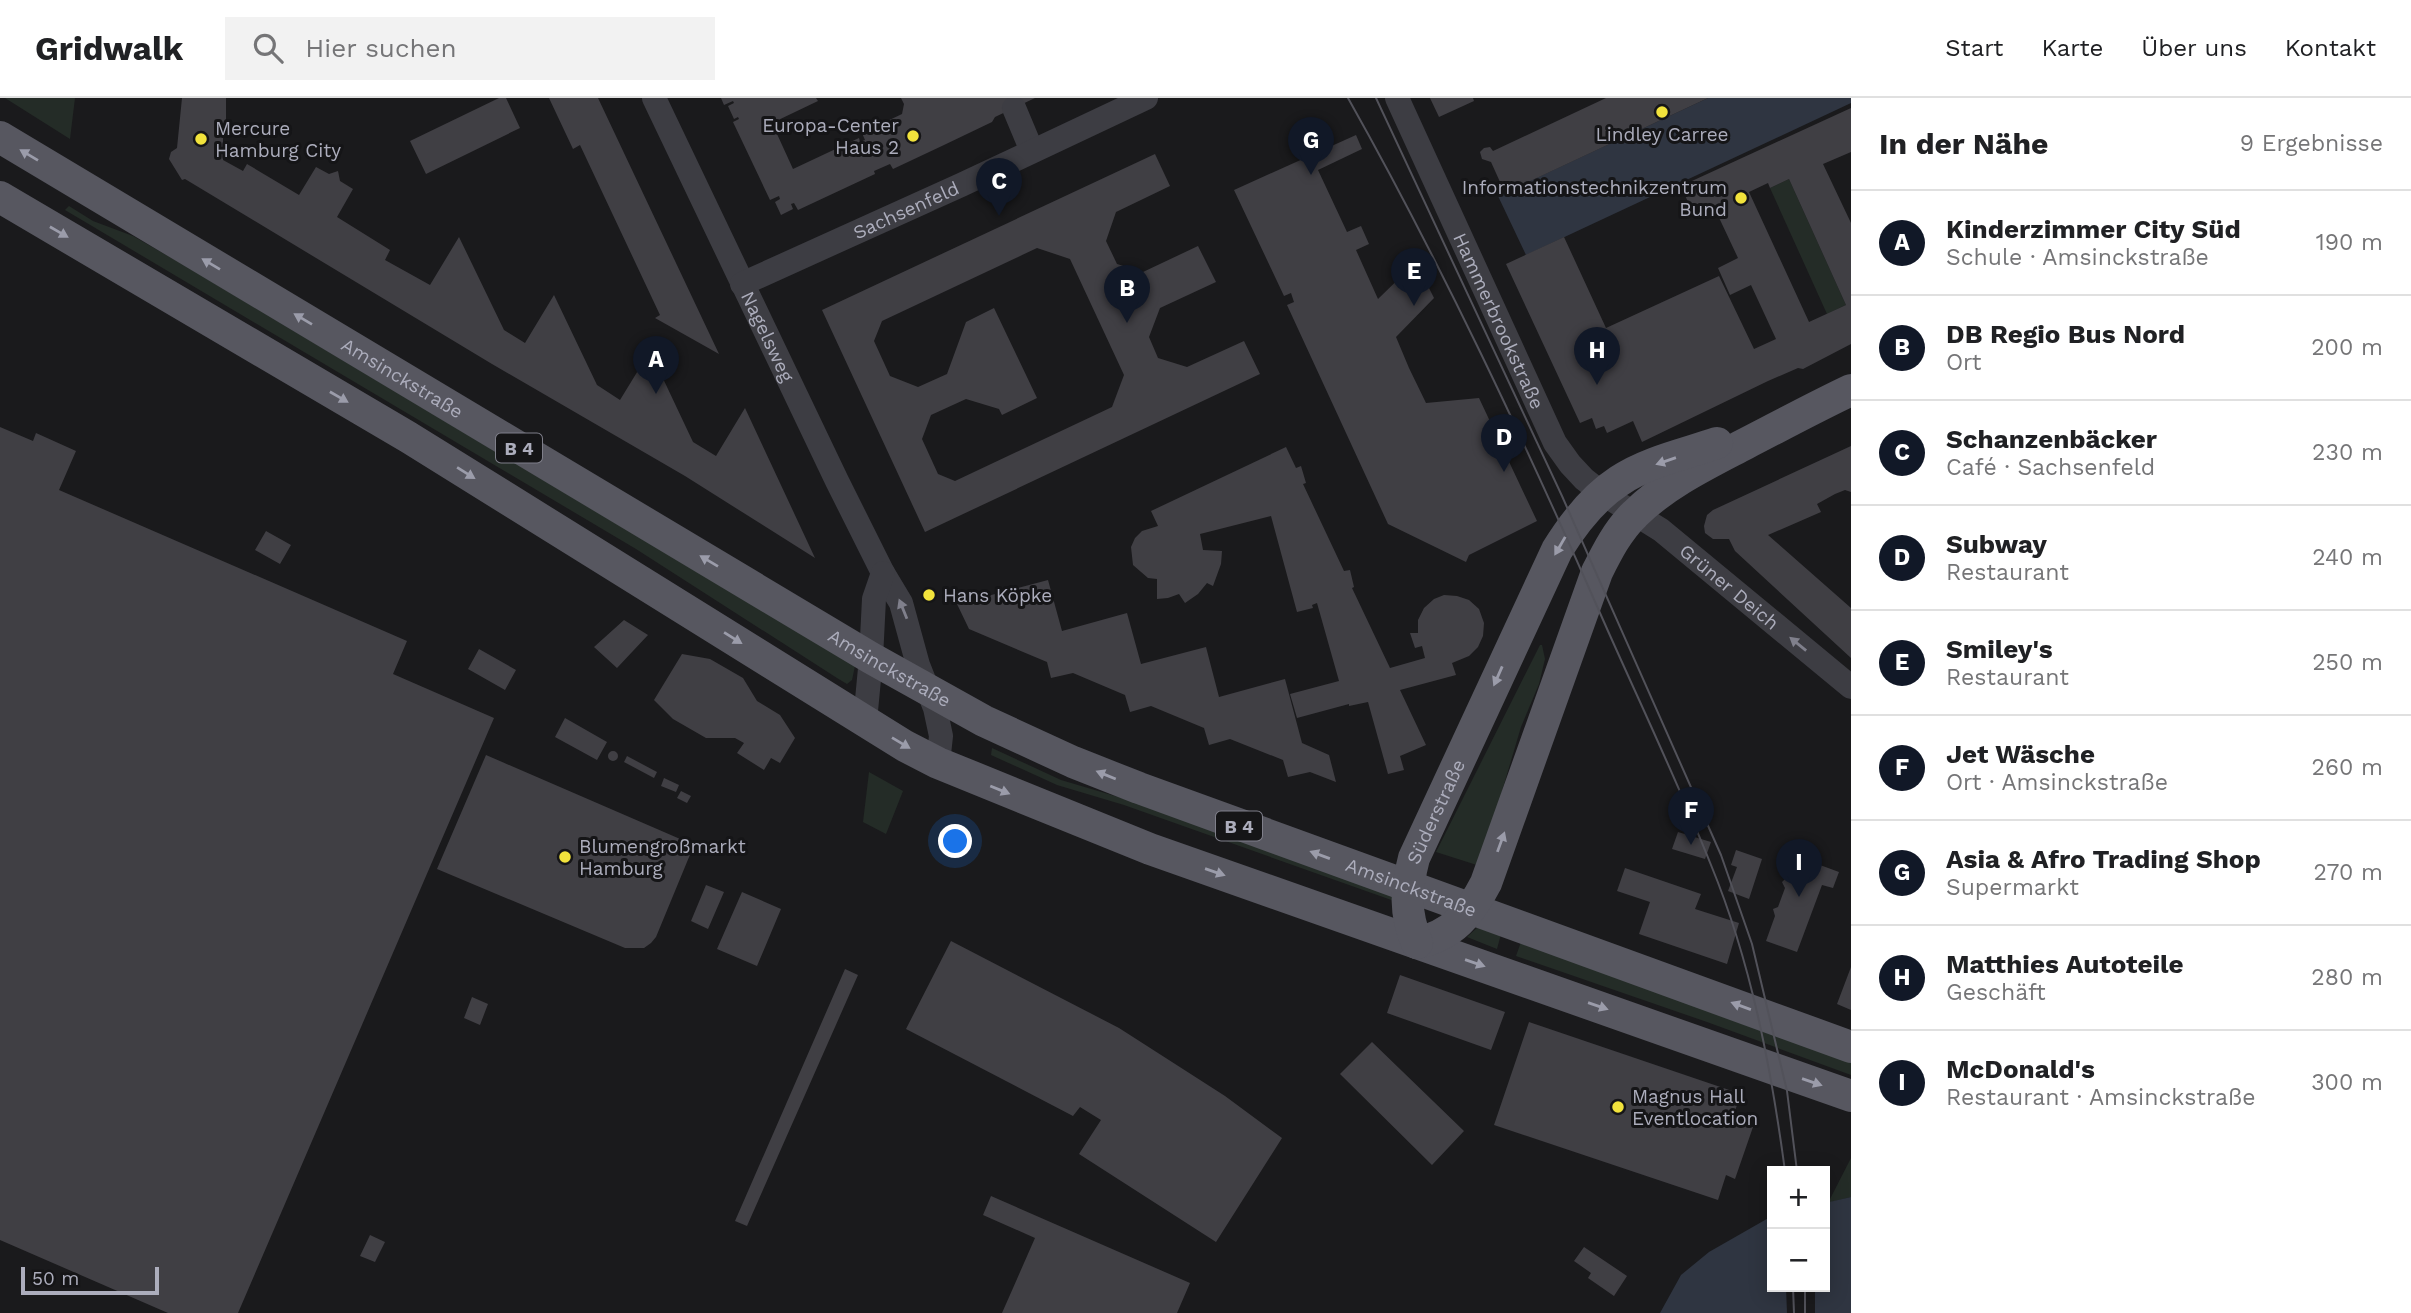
<!DOCTYPE html>
<html lang="de">
<head>
<meta charset="utf-8">
<style>
	:root { --surface:#fff; --page:#f2f2f2; --text:#202124; --muted:#757577; --line:#e0e0e0; --accent:#111827 }
	body { margin:0; font-family:"Work Sans",sans-serif; background:var(--page); color:var(--text) }
	.controls { position:absolute; right:21px; bottom:21px; display:grid; overflow:hidden; border-radius:0px; box-shadow:0 4px 18px #0003 }
	.controls button { width:63px; height:63px; display:grid; place-items:center; padding:0; border:0; border-bottom:2px solid var(--line); background:var(--surface); color:var(--text); font:35px sans-serif }
	.scale { position:absolute; left:21px; bottom:18px; width:138px; box-sizing:border-box; padding-left:7px; border:4px solid #acadbc; border-top:0; font-size:19px; line-height:24px; white-space:nowrap; color:#acadbc; -webkit-text-stroke:5px #151517; paint-order:stroke }
	.you { position:absolute; left:956px; top:744px; width:24px; height:24px; margin:-18px; border:5px solid #fff; border-radius:50%; background:#1a73e8; box-shadow:0 0 0 10px #1a73e833 }
	.badge { display:grid; place-items:center; width:46px; height:46px; border-radius:50%; background:var(--accent); color:#fff; font-size:23px; font-weight:700 }
	.pin { position:absolute; translate:-50% -58px; filter:drop-shadow(0 2px 4px #0008) }
	.pin::after { content:''; position:absolute; top:37px; width:24px; height:21px; background:inherit; clip-path:polygon(0 0,100% 0,50% 100%) }
	.list { margin:0; padding:0; list-style:none }
	h2 { display:flex; justify-content:space-between; align-items:center; height:91px; margin:0; padding:0 28px; font-size:30px }
	h2 small { font-size:23px; font-weight:400; color:var(--muted) }
	.list li { display:grid; grid-template-columns:46px 1fr auto; gap:21px; align-items:center; box-sizing:border-box; height:105px; padding:0 28px; border-top:2px solid var(--line) }
	.list b { display:block; font-size:26px; white-space:nowrap }
	.list p { margin:0; font-size:23px; white-space:nowrap; color:var(--muted) }
	.list em { font-size:23px; font-style:normal; color:var(--muted) }
	.icon { flex:none; width:38px; height:38px; fill:none; stroke:currentColor; stroke-width:2; stroke-linecap:round; stroke-linejoin:round }
	.map { position:relative; flex:none; width:1851px; height:1215px; overflow:hidden }
	header { display:flex; align-items:center; gap:42px; box-sizing:border-box; height:98px; padding:0 35px; background:var(--surface); border-bottom:2px solid var(--line) }
	header strong { font-size:33px }
	nav { display:flex; gap:38px; margin-inline-start:auto; font-size:24px }
	.search { width:490px; height:63px; background:var(--page); display:flex; align-items:center; gap:18px; box-sizing:border-box; padding:0 24px; border-radius:0px; color:var(--muted); font-size:26px }
	main { display:flex }
	aside { flex:1; background:var(--surface) }
	.map>svg:first-child { display:block }
	.green { fill:#242c27 }
	.water { fill:#2f3541 }
	.pier { fill:#1a1a1c }
	.building { fill:#403f44; fill-rule:evenodd }
	.lines { fill:none; stroke-linecap:round; stroke-linejoin:round }
	.minor { stroke:#3d3d43; stroke-width:24 }
	.major { stroke:#575760; stroke-width:32 }
	.tram { stroke:#52525a; stroke-width:2 }
	.oneway { fill:#9b9caa }
	.oneway2 { fill:#80808c }
	.poi-dot { fill:#f2e33c; stroke:#151517; stroke-width:2.5 }
	.labels { text-anchor:middle; dominant-baseline:central; stroke-width:6; stroke-linejoin:round; paint-order:stroke }
	.shield { fill:#151517; stroke:#7f7f8a; stroke-width:2 }
	.shield-label { font-size:18px; font-weight:bold; fill:#acadbc }
	.poi-label { font-size:19px; fill:#acadbc; stroke:#151517; text-anchor:start }
	.street-label { font-size:19px; fill:#acadbc; stroke:#151517 }
</style>
</head>
<body>
<header>
<strong>Gridwalk</strong>
<div class="search"><svg class="icon" aria-label="search" viewBox="0 0 24 24"><circle cx="10" cy="10" r="6"/><path d="M15 15l6 6"/></svg>Hier suchen</div>
<nav><a>Start</a><a>Karte</a><a>Über uns</a><a>Kontakt</a></nav>
</header>
<main>
<div class="map">
<svg width="1851" height="1215" viewBox="0 0 1851 1215">
	<rect width="100%" height="100%" fill="#1a1a1c"/>
	<path class="green" d="M5,0H75L70,41Z
		M1789,81L1846,207L1827,216L1770,90Z
		M69,108L93,123L133,138L175,162L855,568L852,582L847,586L837,580L636,451L65,112Z
		M1540,547H1542L1545,561L1539,586L1521,629L1502,693L1496,727L1480,768L1436,754Z
		M992,650L1061,682L1142,706L1397,798V804L1124,707L1057,687L991,657Z
		M869,674L903,693L886,736L863,724Z
		M1479,828L1501,836L1497,851L1467,839Z
		M1521,844L1851,961V977L1707,924L1516,858Z
		M1851,1060V1099L1828,1105Z"/>
	<path class="water" d="M1708,0H1851V5L1526,157L1498,98Z
		M1851,1099V1215H1660L1681,1177L1709,1154L1772,1118V1189H1825V1105Z"/>
	<path class="pier" d="M1786,1189H1815V1215H1787Z"/>
	<path class="building" d="M182,0H226V32H223V62L243,73L247,66L299,97L316,69L329,76L338,73L340,83L353,91L337,119L390,152L385,162L430,187L459,139L504,232L525,245L554,197L597,287L620,302L650,253L693,344L716,358L745,310L815,460L685,378L492,266L185,81L182,82L169,61L171,54L177,50Z
		M499,0H506L520,30L426,76L410,43Z
		M549,0H598L719,256L655,220L660,217L580,47L573,51Z
		M721,0H816L818,3L772,25L793,71L859,40L860,44L865,42L862,35L902,16L904,6L901,0H1035L995,19L992,24L944,47L893,71L890,66L874,73L875,76L798,112L794,105L791,106L793,111L781,117L775,104L780,101L779,98L770,102L733,24L739,21L738,19L734,21L728,8L734,5L733,3L724,7Z
		M1430,0H1473L1474,3L1439,19Z
		M1606,0H1708L1505,95L1491,64L1482,61L1480,54L1484,50L1490,49L1493,53Z
		M1851,10V54L1823,66L1851,125V246L1803,271L1798,270L1768,283L1642,344L1633,323L1607,335L1604,328L1596,331L1592,320L1580,325L1506,166L1564,139L1606,230L1719,178L1754,251L1776,241L1751,187L1730,197L1718,170L1738,160L1714,109L1694,118L1681,88ZM1789,81L1846,207L1809,224L1749,94L1768,85L1770,90Z
		M1356,37L1362,51L1318,72L1347,134L1361,128L1369,146L1356,152L1378,201L1416,164L1434,200L1396,239L1409,270L1426,305L1479,300L1537,423L1469,457L1466,464L1388,426L1287,207L1294,204L1291,195L1284,198L1234,92Z
		M1155,56L1170,88L1116,114L1106,143L1117,166L1143,174L1198,148L1216,184L1160,210L1149,239L1158,260L1187,269L1244,243L1260,276L925,434L822,212ZM1037,150L1070,161L1124,277L1112,309L955,383L938,376L922,341L931,317L966,301L999,311L1002,317L1037,300L994,210L966,224L947,276L918,289L890,278L874,243L882,223Z
		M0,329L33,343L36,335L76,353L59,392L407,543L393,576L494,620L238,1215H168L0,1142Z
		M1851,348V394L1845,392L1835,396L1817,406L1821,414L1768,437L1851,510V560L1735,453L1729,441H1713L1705,435L1704,428L1707,417L1713,412Z
		M1286,349L1296,370L1301,368L1306,385L1303,386L1344,473L1350,472L1354,489L1352,490L1390,570L1425,560L1422,548L1415,550L1410,535H1418V522L1424,510L1434,501L1444,497L1457,498L1469,502L1479,511L1484,525L1483,538L1478,549L1469,558L1452,565L1456,577L1400,592L1426,647L1400,658L1404,672L1388,676L1368,604L1349,608V606L1297,620L1290,596L1339,583L1317,505L1312,507L1313,510L1297,514L1271,418L1200,436L1203,452L1222,453L1221,466L1213,488L1207,485L1198,496L1185,505L1179,496L1168,500L1157,501V481L1148,480L1133,467L1131,449L1135,440L1142,433L1158,428L1151,413Z
		M266,433L291,447L280,466L255,452Z
		M1048,482L1062,533L1127,515L1141,566L1206,549L1219,599L1285,581L1302,645L1329,657L1336,684L1310,674L1288,679L1283,662L1230,641L1209,647L1204,630L1151,608L1130,614L1125,597L1073,575L1051,580L1047,564L969,531L957,506Z
		M624,522L648,537L617,570L594,549Z
		M479,551L516,572L505,592L468,571Z
		M682,556L710,561L743,580L757,603L780,617L795,640L780,665L771,660L764,672L737,655L744,645L735,640H706L673,621L654,602Z
		M565,620L607,644L597,662L555,639Z
		M608 658a5 5 0 1 1 10 0a5 5 0 1 1-10 0Z
		M486,657L694,747L656,839L651,845L644,850H625L437,771Z
		M627,658L657,674L654,680L624,664Z
		M664,680L679,687L676,694L661,688Z
		M681,693L691,698L687,705L677,700Z
		M1678,734L1711,744L1705,761L1672,751Z
		M1736,752L1762,761L1749,801L1728,793L1737,769L1731,767Z
		M1801,760L1839,774L1833,790L1822,787L1797,854L1766,843L1775,818L1773,811L1778,809L1785,790L1782,784L1785,781L1793,783Z
		M1625,770L1701,796L1695,811L1739,825L1727,866L1639,836L1650,804L1617,793Z
		M706,787L724,794L708,831L691,823Z
		M742,794L781,811L757,868L717,851Z
		M951,843L1119,930L1225,998L1282,1040L1216,1144L1079,1056L1101,1022L1080,1009L1073,1018L906,931Z
		M1851,869V912L1837,906Z
		M845,871L858,877L747,1128L735,1123Z
		M1400,877L1505,914L1491,952L1387,915Z
		M472,899L488,906L480,927L464,920Z
		M1529,924L1741,996L1732,1021L1753,1029L1735,1081L1726,1077L1718,1102L1494,1027Z
		M1372,944L1464,1033L1432,1067L1340,976Z
		M991,1098L1190,1185L1177,1215H1002L1035,1140L983,1117Z
		M370,1137L385,1144L375,1164L360,1158Z
		M1584,1149L1627,1178L1614,1198L1588,1180L1591,1175L1574,1163Z"/>
	<g class="lines">
		<g class="minor">
			<path id="s1" d="M654,0L837,383L883,475L901,505L918,567L935,610L941,638L938,665"/>
			<path id="s2" d="M1397,0L1555,345L1570,366L1584,381L1603,396L1661,432L1851,589"/>
			<path d="M1014,10L1032,53"/>
			<path id="s3" d="M742,186L961,87L1146,0"/>
			<path d="M865,623L871,560L874,501L883,475"/>
		</g>
		<g class="major">
			<path id="s4" d="M0,39L871,560L984,623L1073,664L1139,690L1851,949"/>
			<path d="M0,99L408,339L905,648L938,665L1150,751L1851,998"/>
			<path d="M1417,845C1453,837 1470,816 1486,785L1597,474C1607,454 1618,432 1635,416C1665,386 1707,366 1745,346C1780,328 1815,309 1851,292"/>
			<path id="s5" d="M1417,845C1404,814 1406,791 1414,760L1557,452C1573,426 1593,400 1619,383C1647,364 1685,356 1717,345"/>
		</g>
		<path class="tram" d="M1348,0C1442,167 1523,340 1600,515C1637,599 1677,682 1711,767C1751,864 1771,969 1785,1073
			M1376,0L1562,398L1721,757L1752,846L1787,993L1797,1073
			M1793,1189L1794,1215
			M1805,1189V1215"/>
	</g>
	<defs><path id="oneway-solid" d="M-6-.8H1V-3.2L6.5 0L1 3.2V.8H-6Z" transform="scale(1.75)"/></defs>
	<g class="oneway">
		<use href="#oneway-solid" transform="translate(29 57) rotate(-149)"/>
		<use href="#oneway-solid" transform="translate(59 134) rotate(30)"/>
		<use href="#oneway-solid" transform="translate(211 166) rotate(-149)"/>
		<use href="#oneway-solid" transform="translate(303 221) rotate(-149)"/>
		<use href="#oneway-solid" transform="translate(339 299) rotate(30)"/>
		<use href="#oneway-solid" transform="translate(1666 363) rotate(161)"/>
		<use href="#oneway-solid" transform="translate(466 375) rotate(32)"/>
		<use href="#oneway-solid" transform="translate(1560 448) rotate(120)"/>
		<use href="#oneway-solid" transform="translate(709 463) rotate(-149)"/>
		<use href="#oneway-solid" transform="translate(733 540) rotate(32)"/>
		<use href="#oneway-solid" transform="translate(1498 578) rotate(114)"/>
		<use href="#oneway-solid" transform="translate(901 645) rotate(31)"/>
		<use href="#oneway-solid" transform="translate(1106 677) rotate(-158)"/>
		<use href="#oneway-solid" transform="translate(1000 692) rotate(22)"/>
		<use href="#oneway-solid" transform="translate(1501 744) rotate(-70)"/>
		<use href="#oneway-solid" transform="translate(1320 757) rotate(-160)"/>
		<use href="#oneway-solid" transform="translate(1215 774) rotate(19)"/>
		<use href="#oneway-solid" transform="translate(1475 865) rotate(19)"/>
		<use href="#oneway-solid" transform="translate(1598 908) rotate(19)"/>
		<use href="#oneway-solid" transform="translate(1741 908) rotate(-160)"/>
		<use href="#oneway-solid" transform="translate(1812 984) rotate(19)"/>
	</g>
	<g class="oneway2">
		<use href="#oneway-solid" transform="translate(903 511) rotate(-112)"/>
		<use href="#oneway-solid" transform="translate(1798 546) rotate(-141)"/>
	</g>
	<g class="poi-dot">
		<circle cx="1662" cy="14" r="7"/>
		<circle cx="913" cy="38" r="7"/>
		<circle cx="201" cy="41" r="7"/>
		<circle cx="1741" cy="100" r="7"/>
		<circle cx="929" cy="497" r="7"/>
		<circle cx="565" cy="759" r="7"/>
		<circle cx="1618" cy="1009" r="7"/>
	</g>
	<g class="labels">
		<g class="shield">
			<rect x="496" y="335.5" width="46" height="29" rx="5"/>
			<rect x="1216" y="713.5" width="46" height="29" rx="5"/>
		</g>
		<g class="shield-label">
			<text x="519" y="350">B 4</text>
			<text x="1239" y="728">B 4</text>
		</g>
		<g class="poi-label">
			<text x="899" y="27" text-anchor="end">Europa-Center<tspan x="899" dy="22">Haus 2</tspan></text>
			<text x="215" y="30">Mercure<tspan x="215" dy="22">Hamburg City</tspan></text>
			<text x="1662" y="36" text-anchor="middle">Lindley Carree</text>
			<text x="1727" y="89" text-anchor="end">Informationstechnikzentrum<tspan x="1727" dy="22">Bund</tspan></text>
			<text x="943" y="497">Hans Köpke</text>
			<text x="579" y="748">Blumengroßmarkt<tspan x="579" dy="22">Hamburg</tspan></text>
			<text x="1632" y="998">Magnus Hall<tspan x="1632" dy="22">Eventlocation</tspan></text>
		</g>
		<g class="street-label">
			<text stroke="none"><textPath href="#s3" startOffset="180">Sachsenfeld</textPath></text>
			<text stroke="none"><textPath href="#s2" startOffset="245">Hammerbrookstraße</textPath></text>
			<text stroke="none"><textPath href="#s1" startOffset="264">Nagelsweg</textPath></text>
			<text stroke="none"><textPath href="#s4" startOffset="469">Amsinckstraße</textPath></text>
			<text stroke="none"><textPath href="#s2" startOffset="607">Grüner Deich</textPath></text>
			<text stroke="none"><textPath href="#s4" startOffset="1036">Amsinckstraße</textPath></text>
			<text stroke="none"><textPath href="#s5" startOffset="138">Süderstraße</textPath></text>
			<text stroke="none"><textPath href="#s4" startOffset="1603">Amsinckstraße</textPath></text>
		</g>
	</g>
</svg>
<div class="controls">
<button>+</button>
<button>−</button>
</div>
<div class="scale">50 m</div>
<div class="you"></div>
<div class="pin badge" style="left:656px;top:296px">A</div>
<div class="pin badge" style="left:1127px;top:225px">B</div>
<div class="pin badge" style="left:999px;top:118px">C</div>
<div class="pin badge" style="left:1504px;top:374px">D</div>
<div class="pin badge" style="left:1414px;top:208px">E</div>
<div class="pin badge" style="left:1691px;top:747px">F</div>
<div class="pin badge" style="left:1311px;top:77px">G</div>
<div class="pin badge" style="left:1597px;top:287px">H</div>
<div class="pin badge" style="left:1799px;top:799px">I</div>
</div>
<aside>
<h2>In der Nähe<small>9 Ergebnisse</small></h2>
<ul class="list">
<li><span class="badge">A</span><div><b>Kinderzimmer City Süd</b><p>Schule · Amsinckstraße</p></div><em>190 m</em></li>
<li><span class="badge">B</span><div><b>DB Regio Bus Nord</b><p>Ort</p></div><em>200 m</em></li>
<li><span class="badge">C</span><div><b>Schanzenbäcker</b><p>Café · Sachsenfeld</p></div><em>230 m</em></li>
<li><span class="badge">D</span><div><b>Subway</b><p>Restaurant</p></div><em>240 m</em></li>
<li><span class="badge">E</span><div><b>Smiley's</b><p>Restaurant</p></div><em>250 m</em></li>
<li><span class="badge">F</span><div><b>Jet Wäsche</b><p>Ort · Amsinckstraße</p></div><em>260 m</em></li>
<li><span class="badge">G</span><div><b>Asia &amp; Afro Trading Shop</b><p>Supermarkt</p></div><em>270 m</em></li>
<li><span class="badge">H</span><div><b>Matthies Autoteile</b><p>Geschäft</p></div><em>280 m</em></li>
<li><span class="badge">I</span><div><b>McDonald's</b><p>Restaurant · Amsinckstraße</p></div><em>300 m</em></li>
</ul>
</aside>
</main>
</body>
</html>
